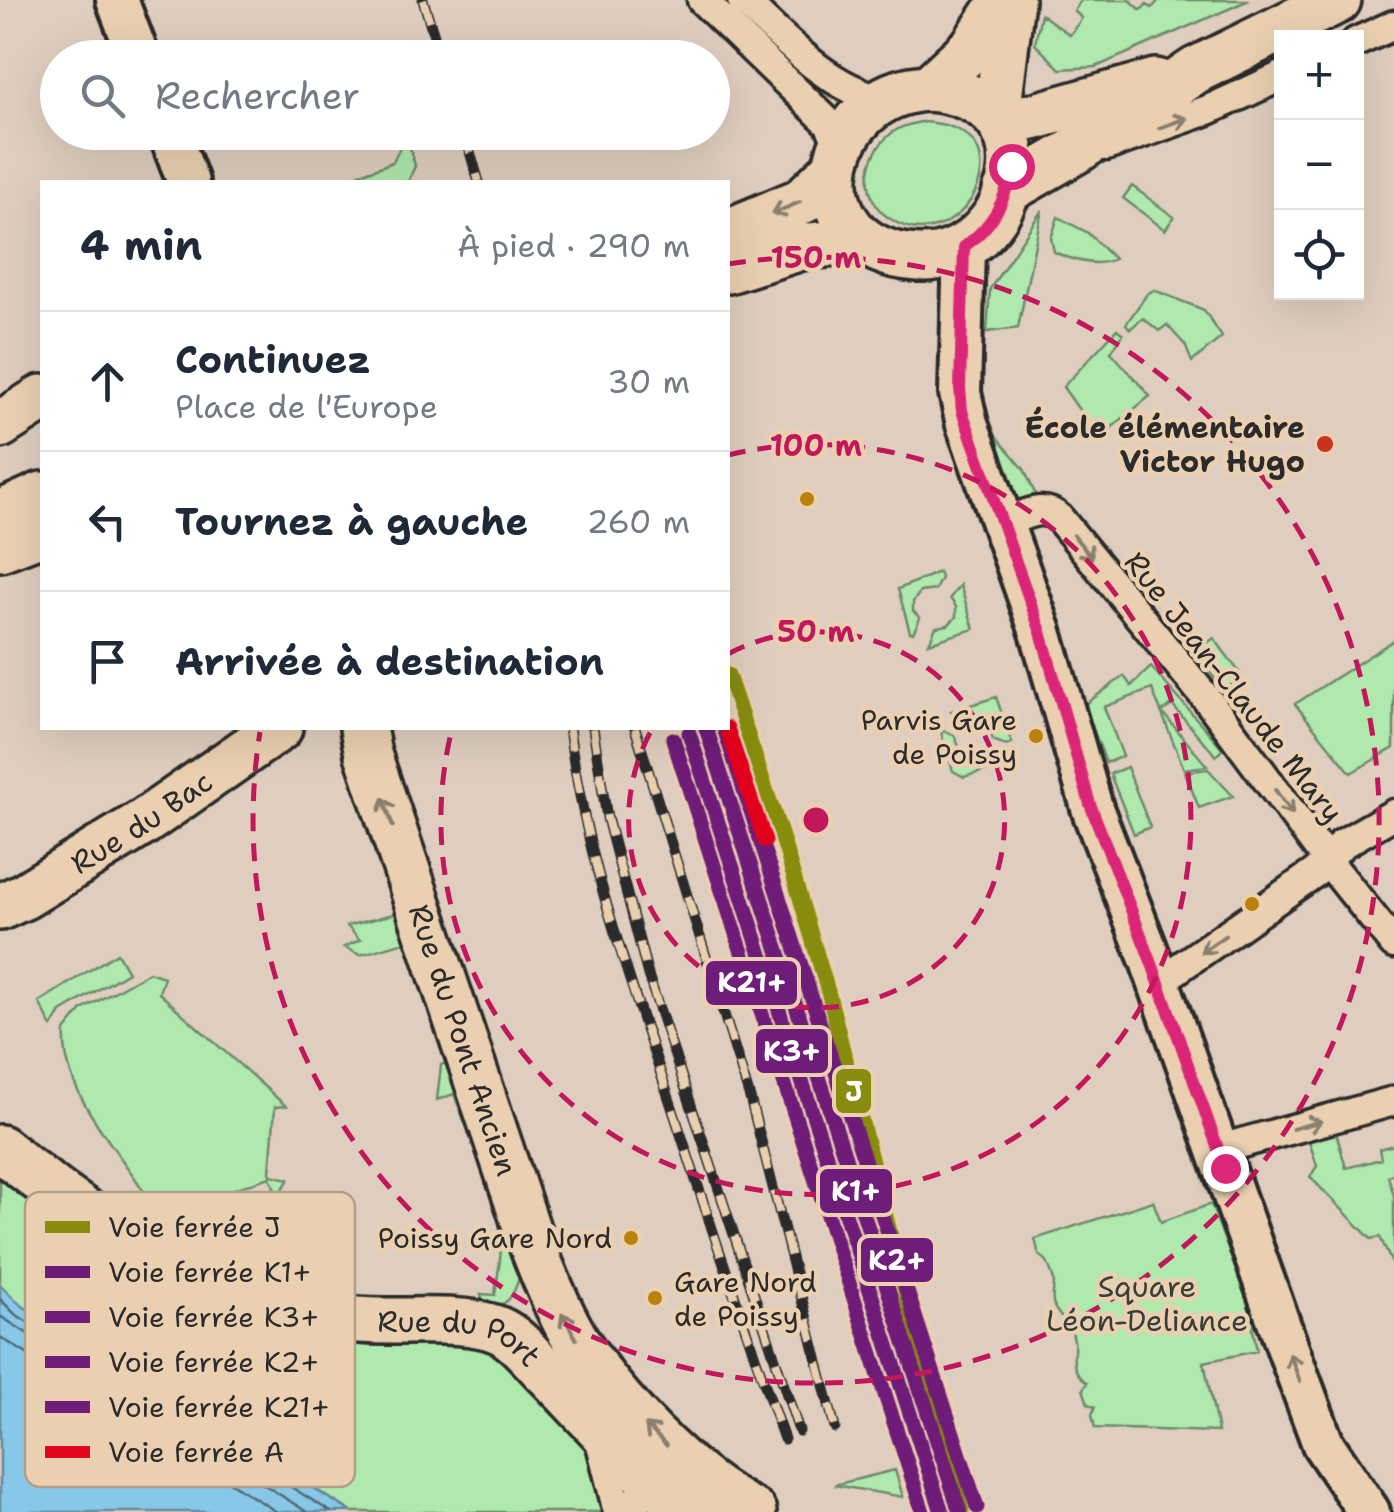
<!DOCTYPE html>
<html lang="fr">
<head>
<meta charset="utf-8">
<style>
	:root { --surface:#fff; --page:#f6f6f7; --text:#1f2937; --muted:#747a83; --line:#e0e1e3 }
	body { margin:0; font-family:"Shantell Sans",sans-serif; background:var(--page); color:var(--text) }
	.controls { position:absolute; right:30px; top:30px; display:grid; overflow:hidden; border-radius:0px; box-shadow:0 10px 40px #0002 }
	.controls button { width:90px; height:90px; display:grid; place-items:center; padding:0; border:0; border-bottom:2px solid var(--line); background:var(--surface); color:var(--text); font:50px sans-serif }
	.stop { position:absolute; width:30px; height:30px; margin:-22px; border:8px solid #db2777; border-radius:50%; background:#fff }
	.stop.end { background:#db2777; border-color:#fff; box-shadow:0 2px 10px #0008 }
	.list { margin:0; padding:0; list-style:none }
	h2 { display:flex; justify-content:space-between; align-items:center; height:130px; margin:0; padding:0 40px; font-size:42px }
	h2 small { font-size:32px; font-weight:400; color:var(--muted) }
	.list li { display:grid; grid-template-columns:65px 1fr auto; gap:30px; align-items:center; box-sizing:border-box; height:140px; padding:0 40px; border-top:2px solid var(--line) }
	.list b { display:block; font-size:38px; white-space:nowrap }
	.list p { margin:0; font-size:32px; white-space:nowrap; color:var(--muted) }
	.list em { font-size:32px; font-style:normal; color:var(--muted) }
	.icon { flex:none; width:55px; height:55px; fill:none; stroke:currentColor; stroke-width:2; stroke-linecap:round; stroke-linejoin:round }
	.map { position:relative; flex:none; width:1394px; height:1512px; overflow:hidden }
	.search { position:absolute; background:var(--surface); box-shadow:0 10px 40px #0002; left:40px; top:40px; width:690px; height:110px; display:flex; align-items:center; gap:25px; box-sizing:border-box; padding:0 35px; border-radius:55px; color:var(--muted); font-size:38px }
	.panel { position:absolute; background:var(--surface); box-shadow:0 10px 40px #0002; left:40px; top:180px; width:690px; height:550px; border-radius:0px }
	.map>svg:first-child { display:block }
	.green { fill:#afe9ad; stroke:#6d8a6c; stroke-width:2.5 }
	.water { fill:#87c7e7; stroke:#62899c; stroke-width:2.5 }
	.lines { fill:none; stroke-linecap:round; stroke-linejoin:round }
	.shore { stroke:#506976; stroke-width:2.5 }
	.street-casing { stroke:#2b2b2b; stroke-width:35 }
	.secondary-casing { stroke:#2b2b2b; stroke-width:48 }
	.primary-casing { stroke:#2b2b2b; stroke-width:52 }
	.street { stroke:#ead0b1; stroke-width:28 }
	.secondary { stroke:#ead0b1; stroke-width:40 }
	.primary { stroke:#ead0b1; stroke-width:45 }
	.rail-casing { stroke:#2b2b2b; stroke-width:11 }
	.rail { stroke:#ead0b1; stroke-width:8; stroke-dasharray:22; stroke-linecap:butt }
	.rail-1-casing { stroke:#ead0b1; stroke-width:22 }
	.rail-2-casing { stroke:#ead0b1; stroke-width:22 }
	.rail-3-casing { stroke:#ead0b1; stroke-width:22 }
	.rail-4-casing { stroke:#ead0b1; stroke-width:22 }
	.rail-5-casing { stroke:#ead0b1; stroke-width:22 }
	.rail-6-casing { stroke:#ead0b1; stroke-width:22 }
	.rail-1 { stroke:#888c11; stroke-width:15 }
	.rail-2 { stroke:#6e1e78; stroke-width:15 }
	.rail-3 { stroke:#6e1e78; stroke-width:15 }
	.rail-4 { stroke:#6e1e78; stroke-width:15 }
	.rail-5 { stroke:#6e1e78; stroke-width:15 }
	.rail-6 { stroke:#e3051c; stroke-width:15 }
	.oneway { stroke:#8a7e6e }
	.route { stroke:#db2777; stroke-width:12 }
	.ring { fill:none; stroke:#c2185b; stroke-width:5; stroke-dasharray:18 12 }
	.poi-dot { fill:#c8321e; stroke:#ead0b1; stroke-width:4 }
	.bus-dot { fill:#ba810d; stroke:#ead0b1; stroke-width:4 }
	.labels { text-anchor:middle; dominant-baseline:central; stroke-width:9; stroke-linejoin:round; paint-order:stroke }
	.bus-label { font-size:28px; fill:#2b2b2b; stroke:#ead0b1; text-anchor:end }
	.poi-label { font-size:30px; font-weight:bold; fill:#2b2b2b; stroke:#ead0b1; text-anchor:end }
	.street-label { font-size:30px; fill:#2b2b2b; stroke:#ead0b1 }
	.park-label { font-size:30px; fill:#383e38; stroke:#ead0b1 }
	.key { fill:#ead0b1; stroke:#b19e89; stroke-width:2.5 }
	.key-label { font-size:28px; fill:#2b2b2b }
	.centre { fill:#c2185b; stroke:#ead0b1; stroke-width:5 }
	.ring-label { font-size:30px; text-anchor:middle; font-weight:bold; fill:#c2185b; stroke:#ead0b1; stroke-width:9; stroke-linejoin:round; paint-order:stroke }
	.line-badge { stroke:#ead0b1; stroke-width:4 }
	.badge-label { font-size:28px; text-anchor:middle; font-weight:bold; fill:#fff }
</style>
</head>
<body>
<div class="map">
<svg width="1394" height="1512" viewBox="0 0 1394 1512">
	<rect width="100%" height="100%" fill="#dfcebf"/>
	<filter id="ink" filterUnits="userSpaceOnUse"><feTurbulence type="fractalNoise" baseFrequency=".01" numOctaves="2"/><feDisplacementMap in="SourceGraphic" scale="20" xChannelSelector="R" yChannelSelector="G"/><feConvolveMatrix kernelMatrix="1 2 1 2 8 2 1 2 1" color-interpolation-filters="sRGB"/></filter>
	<g filter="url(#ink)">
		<path class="green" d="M1081,0H1130L1141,10L1147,4L1152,8L1159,0H1249L1096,67L1060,69L1035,44L1041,14L1070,35L1082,18L1074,11Z
			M920,122C1038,124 962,269 889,218C856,196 866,147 898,129C905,125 913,124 920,122Z
			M408,140L415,166L408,182H339L393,162L403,141Z
			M1132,186L1174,217L1165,230L1123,198Z
			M1042,210L1018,328L987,332L990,289Z
			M1058,217L1088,233L1114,259C1096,268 1072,260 1054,252L1051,238Z
			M1154,290L1204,310L1222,337L1192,362L1185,345L1167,325L1159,331L1143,318L1130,329L1126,324L1147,294Z
			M1117,329L1123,334L1111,352L1150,396L1099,438L1063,387Z
			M996,436L1024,469L1037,498L1019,503L1013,500L993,438Z
			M939,572L941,578L935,590L920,592L913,602V611L920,618L913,633L910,632L898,589Z
			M960,585L974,629L929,643L936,627L948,625L956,617V607L950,598Z
			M1214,638L1242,676L1225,690L1193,653Z
			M1394,640V748L1351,773L1295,704Z
			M1151,667L1223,749L1216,756L1172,705L1162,712L1207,766L1184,769L1152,689L1104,707L1123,756L1106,763L1084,705L1124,676L1131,686Z
			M996,697L1012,743L1005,745L993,740L986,715L980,718L971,714L964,723L953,716L951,711Z
			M944,731L954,735L965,760L989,752L997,754L1001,766L964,777L953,771L941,732Z
			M1127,767L1150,827L1134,834L1110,774Z
			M1208,769L1233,796L1199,808L1185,772Z
			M397,913L405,942L360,955L344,947L360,940L347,926Z
			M117,953L128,972L61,1012L52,1027L39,1002Z
			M149,972L164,977L159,993L286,1106L275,1107L270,1172L271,1175L289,1179L278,1197L270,1177L219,1194L224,1215C206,1225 182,1224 163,1214C152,1208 146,1194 139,1184C109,1139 61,1088 65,1031L82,1010Z
			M449,1062L520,1274C514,1297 507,1309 482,1307L481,1294L495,1295C497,1276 502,1257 501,1239C499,1199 468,1133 454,1094L437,1100L441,1065Z
			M1336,1132L1346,1168L1381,1159L1379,1149L1394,1145V1173L1388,1176L1394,1196V1268L1380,1237L1371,1239L1310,1177L1317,1166L1308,1138Z
			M0,1157L75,1227L499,1345L582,1416L613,1512H352L20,1305L0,1285Z
			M1153,1201L1161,1222L1211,1204L1248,1303L1257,1351L1204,1362L1218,1432L1095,1428L1092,1415L1095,1407L1088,1404L1083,1389L1087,1383C1067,1366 1076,1359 1074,1340C1072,1327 1064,1322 1058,1313C1050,1303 1053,1294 1054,1283C1054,1276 1049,1266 1046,1260L1039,1255L1035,1239Z
			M895,1470L903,1497L834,1485Z"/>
		<path class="water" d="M0,1285L21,1305L351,1512H0Z"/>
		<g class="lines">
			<path class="shore" d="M0,1299L15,1314L331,1512
				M0,1316L307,1512
				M0,1337L277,1512"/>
			<defs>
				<path id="street" d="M702,0L829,123L841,149
					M742,0C783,37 826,87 881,99
					M1356,42L1394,25
					M1106,146L1208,110L1282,76
					M1004,522C1023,516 1043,503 1059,518L1210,703L1327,860L1394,944
					M1159,982L1316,872L1342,844L1394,814
					M1220,1149L1394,1101
					M598,1432L618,1512
					M629,1512C639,1496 649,1484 668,1484"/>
				<path id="secondary" d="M117,0L139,58
					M169,132L188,182
					M964,247L960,393L967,424L1041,632L1093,811L1151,961L1288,1349L1323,1444L1369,1512"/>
				<g id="primary">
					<path d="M929,88C1065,99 1013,263 918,258C794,251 818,92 929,88Z"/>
					<path d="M929,88L973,47L1004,0"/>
					<path d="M997,115L1011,0"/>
					<path d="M1001,120L1032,117L1156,82"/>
					<path d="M1006,191L1080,148L1196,70L1338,0"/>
					<path d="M728,232L802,201L835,169"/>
					<path d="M728,270L801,247L862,240"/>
					<path d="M0,425L42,398"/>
					<path d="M0,514L42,495"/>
					<path d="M0,548L42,532"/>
					<path id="s1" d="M363,728L368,754L533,1247C545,1278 558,1310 575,1339C615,1402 686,1478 753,1512"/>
					<path id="s2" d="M0,907L24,896L144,822L279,728"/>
					<path id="s3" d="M0,1148C106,1234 210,1300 348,1319C389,1325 463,1314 499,1330C518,1338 534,1361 549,1375C595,1422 638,1474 691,1512"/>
				</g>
			</defs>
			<use href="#street" class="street-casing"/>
			<use href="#secondary" class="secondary-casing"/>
			<use href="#primary" class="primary-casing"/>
			<use href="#street" class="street"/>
			<use href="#secondary" class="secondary"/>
			<use href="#primary" class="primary"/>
			<defs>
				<path id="rail" d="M423,0L441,58
					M464,132L479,182
					M569,728C584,851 626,969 665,1086C704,1204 742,1322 784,1439
					M593,728L607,818L648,975L799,1431
					M635,728L750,1098L835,1428"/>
			</defs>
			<use href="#rail" class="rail-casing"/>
			<use href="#rail" class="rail"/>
			<defs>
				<path id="rail-1" d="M728,675L781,834L829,995L962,1512"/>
				<path id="rail-2" d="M706,728L960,1512"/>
				<path id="rail-3" d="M689,733L942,1512"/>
				<path id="rail-4" d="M724,728L977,1507"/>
				<path id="rail-5" d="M673,739L923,1512"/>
				<path id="rail-6" d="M727,728L765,841"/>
			</defs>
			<use href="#rail-1" class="rail-1-casing"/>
			<use href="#rail-2" class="rail-2-casing"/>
			<use href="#rail-3" class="rail-3-casing"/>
			<use href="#rail-4" class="rail-4-casing"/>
			<use href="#rail-5" class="rail-5-casing"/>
			<use href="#rail-6" class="rail-6-casing"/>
			<use href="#rail-1" class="rail-1"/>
			<use href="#rail-2" class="rail-2"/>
			<use href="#rail-3" class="rail-3"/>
			<use href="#rail-4" class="rail-4"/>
			<use href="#rail-5" class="rail-5"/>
			<use href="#rail-6" class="rail-6"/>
		</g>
		<defs><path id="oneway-shaft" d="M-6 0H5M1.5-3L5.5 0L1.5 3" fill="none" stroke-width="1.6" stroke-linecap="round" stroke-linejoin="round" transform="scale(2.5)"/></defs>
		<g class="oneway">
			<use href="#oneway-shaft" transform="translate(1173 123) rotate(-20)"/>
			<use href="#oneway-shaft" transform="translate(786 208) rotate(157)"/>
			<use href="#oneway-shaft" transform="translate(1083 547) rotate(51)"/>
			<use href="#oneway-shaft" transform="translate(1284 802) rotate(54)"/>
			<use href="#oneway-shaft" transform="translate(388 812) rotate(-109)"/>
			<use href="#oneway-shaft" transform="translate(1213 944) rotate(145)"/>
			<use href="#oneway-shaft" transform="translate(1307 1125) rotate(-15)"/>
			<use href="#oneway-shaft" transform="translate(569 1326) rotate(-119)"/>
			<use href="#oneway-shaft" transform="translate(1295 1368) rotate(-110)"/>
			<use href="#oneway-shaft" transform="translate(656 1435) rotate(-135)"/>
		</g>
	</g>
	<g class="lines" filter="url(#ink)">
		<path class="route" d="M1011,166C1007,201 992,226 964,247L960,388L962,411L1041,632L1090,804L1151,961L1225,1168"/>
	</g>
	<g class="ring">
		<path d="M728 654A188 188 0 1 1 652 729"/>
		<path d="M728 455A375 375 0 1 1 452 729"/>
		<path d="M728 264A563 563 0 1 1 260 732"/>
	</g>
	<circle class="poi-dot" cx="1325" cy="444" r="10"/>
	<g class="bus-dot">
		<circle cx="807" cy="499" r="9"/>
		<circle cx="1036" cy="736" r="9"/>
		<circle cx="1252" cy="904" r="9"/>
		<circle cx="631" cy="1238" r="9"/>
		<circle cx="655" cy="1298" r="9"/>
	</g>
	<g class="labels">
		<g class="bus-label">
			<text x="1017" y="720">Parvis Gare<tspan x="1017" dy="34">de Poissy</tspan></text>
			<text x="612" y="1238">Poissy Gare Nord</text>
			<text x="674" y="1282" text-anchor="start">Gare Nord<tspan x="674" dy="34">de Poissy</tspan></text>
		</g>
		<g class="poi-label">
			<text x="1305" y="427">École élémentaire<tspan x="1305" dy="34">Victor Hugo</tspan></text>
		</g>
		<g class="street-label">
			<text transform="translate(1234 687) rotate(52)">Rue Jean-Claude Mary</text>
			<text stroke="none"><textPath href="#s2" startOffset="165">Rue du Bac</textPath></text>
			<text stroke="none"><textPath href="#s1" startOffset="328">Rue du Pont Ancien</textPath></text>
			<text stroke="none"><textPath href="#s3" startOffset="508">Rue du Port</textPath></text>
		</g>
		<g class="park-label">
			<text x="1147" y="1286">Square<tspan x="1147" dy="34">Léon-Deliance</tspan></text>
		</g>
	</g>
	<rect x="25" y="1192" width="330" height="295" rx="15" class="key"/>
	<rect x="45" y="1221" width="45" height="12" fill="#888c11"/>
	<rect x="45" y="1266" width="45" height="12" fill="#6e1e78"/>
	<rect x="45" y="1311" width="45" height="12" fill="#6e1e78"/>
	<rect x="45" y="1356" width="45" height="12" fill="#6e1e78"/>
	<rect x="45" y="1401" width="45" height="12" fill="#6e1e78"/>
	<rect x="45" y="1446" width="45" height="12" fill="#e3051c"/>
	<g class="key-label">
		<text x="108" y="1237">Voie ferrée J</text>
		<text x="108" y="1282">Voie ferrée K1+</text>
		<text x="108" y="1327">Voie ferrée K3+</text>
		<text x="108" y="1372">Voie ferrée K2+</text>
		<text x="108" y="1417">Voie ferrée K21+</text>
		<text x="108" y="1462">Voie ferrée A</text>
	</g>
	<circle cx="816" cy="820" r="15" class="centre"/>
	<g class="ring-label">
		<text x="816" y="268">150 m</text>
		<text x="816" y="456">100 m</text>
		<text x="816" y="642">50 m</text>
	</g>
	<g class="line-badge">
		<rect x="704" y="959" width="95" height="48" rx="10" fill="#6e1e78"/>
		<rect x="754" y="1027" width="76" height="48" rx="10" fill="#6e1e78"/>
		<rect x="834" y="1067" width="39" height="48" rx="10" fill="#888c11"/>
		<rect x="818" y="1167" width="76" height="48" rx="10" fill="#6e1e78"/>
		<rect x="859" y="1236" width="76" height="48" rx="10" fill="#6e1e78"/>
	</g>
	<g class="badge-label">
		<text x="752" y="992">K21+</text>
		<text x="792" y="1061">K3+</text>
		<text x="854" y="1101">J</text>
		<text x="856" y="1201">K1+</text>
		<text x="897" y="1270">K2+</text>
	</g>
</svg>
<div class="controls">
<button>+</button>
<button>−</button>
<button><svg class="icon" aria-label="locate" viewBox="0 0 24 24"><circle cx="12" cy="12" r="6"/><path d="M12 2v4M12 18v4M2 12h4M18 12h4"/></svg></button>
</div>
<div class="stop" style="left:1011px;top:166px"></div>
<div class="stop end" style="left:1225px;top:1168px"></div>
<div class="search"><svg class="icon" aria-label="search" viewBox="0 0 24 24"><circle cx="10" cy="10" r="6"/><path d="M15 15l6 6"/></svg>Rechercher</div>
<section class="panel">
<h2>4 min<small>À pied · 290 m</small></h2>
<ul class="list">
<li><svg class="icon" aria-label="ahead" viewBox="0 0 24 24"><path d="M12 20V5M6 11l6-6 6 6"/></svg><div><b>Continuez</b><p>Place de l'Europe</p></div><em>30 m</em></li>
<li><svg class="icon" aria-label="left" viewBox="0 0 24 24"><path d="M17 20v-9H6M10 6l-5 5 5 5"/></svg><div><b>Tournez à gauche</b></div><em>260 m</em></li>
<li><svg class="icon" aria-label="arrive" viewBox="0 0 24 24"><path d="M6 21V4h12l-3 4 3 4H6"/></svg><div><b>Arrivée à destination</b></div></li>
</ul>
</section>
</div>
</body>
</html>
